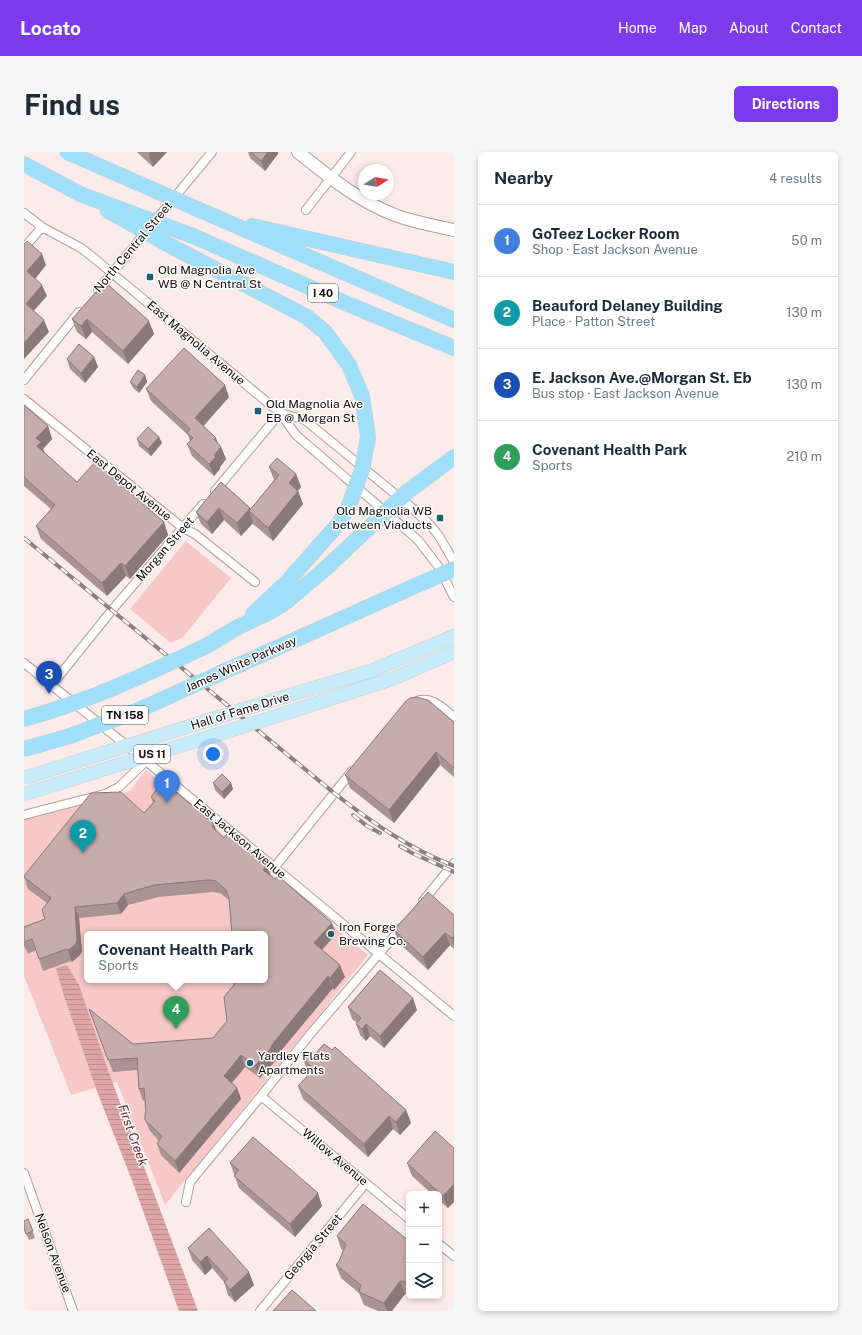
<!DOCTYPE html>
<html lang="en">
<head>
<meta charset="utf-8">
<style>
	:root { --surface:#fff; --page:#f6f6f7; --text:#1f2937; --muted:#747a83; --line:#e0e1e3; --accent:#7c3aed }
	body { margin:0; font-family:"Public Sans",sans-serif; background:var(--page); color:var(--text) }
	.controls { position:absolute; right:12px; bottom:12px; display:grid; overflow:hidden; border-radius:6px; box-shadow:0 2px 6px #0003 }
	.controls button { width:36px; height:36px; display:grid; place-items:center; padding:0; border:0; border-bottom:1px solid var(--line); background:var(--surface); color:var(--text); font:20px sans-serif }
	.compass { position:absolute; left:334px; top:12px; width:36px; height:36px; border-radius:50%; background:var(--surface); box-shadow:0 2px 6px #0003; rotate:79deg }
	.you { position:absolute; left:189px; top:602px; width:14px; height:14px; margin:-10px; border:3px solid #fff; border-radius:50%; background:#1a73e8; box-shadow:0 0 0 6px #1a73e833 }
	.badge { display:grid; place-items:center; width:26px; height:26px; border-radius:50%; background:var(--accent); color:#fff; font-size:13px; font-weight:700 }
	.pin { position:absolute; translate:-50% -33px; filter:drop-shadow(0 1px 2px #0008) }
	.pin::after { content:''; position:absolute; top:21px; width:14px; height:12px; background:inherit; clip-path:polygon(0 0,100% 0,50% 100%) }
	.popup { position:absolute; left:60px; top:779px; width:184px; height:52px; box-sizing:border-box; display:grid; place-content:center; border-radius:6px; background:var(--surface); filter:drop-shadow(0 1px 3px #0005); font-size:13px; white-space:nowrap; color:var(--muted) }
	.popup b { font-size:15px; color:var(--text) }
	.popup::after { content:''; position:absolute; left:50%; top:100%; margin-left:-8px; border:8px solid transparent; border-top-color:var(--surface) }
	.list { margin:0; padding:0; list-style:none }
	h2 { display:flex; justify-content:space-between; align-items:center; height:52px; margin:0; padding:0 16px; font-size:17px }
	h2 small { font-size:13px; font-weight:400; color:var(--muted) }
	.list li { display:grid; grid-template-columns:26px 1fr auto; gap:12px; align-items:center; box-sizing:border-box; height:72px; padding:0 16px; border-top:1px solid var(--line) }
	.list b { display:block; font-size:15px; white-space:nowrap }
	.list p { margin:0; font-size:13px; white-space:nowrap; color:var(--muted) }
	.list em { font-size:13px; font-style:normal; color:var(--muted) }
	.icon { flex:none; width:22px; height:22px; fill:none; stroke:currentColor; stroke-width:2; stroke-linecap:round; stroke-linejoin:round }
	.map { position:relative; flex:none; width:430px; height:1159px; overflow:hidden; border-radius:6px }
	header { display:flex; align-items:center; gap:24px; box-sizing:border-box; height:56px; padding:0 20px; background:var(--accent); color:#fff }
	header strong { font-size:19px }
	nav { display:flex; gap:22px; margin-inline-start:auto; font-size:14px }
	.intro { display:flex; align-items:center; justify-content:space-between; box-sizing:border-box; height:96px; padding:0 24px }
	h1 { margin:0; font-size:28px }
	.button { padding:10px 18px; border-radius:6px; background:var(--accent); color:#fff; font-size:14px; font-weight:700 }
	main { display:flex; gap:24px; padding:0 24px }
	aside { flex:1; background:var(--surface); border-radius:6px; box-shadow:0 2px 6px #0003 }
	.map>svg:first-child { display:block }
	.garden { fill:#f6c8c7; fill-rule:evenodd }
	.water { fill:url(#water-rules) }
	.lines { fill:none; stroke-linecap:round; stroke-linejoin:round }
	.street-casing { stroke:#b69c9c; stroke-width:10 }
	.secondary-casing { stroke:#b69c9c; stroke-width:14 }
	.primary-casing { stroke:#d0cece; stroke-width:14 }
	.highway-casing { stroke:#d0cece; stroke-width:16 }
	.street { stroke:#fff; stroke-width:8 }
	.secondary { stroke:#fff; stroke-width:12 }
	.primary { stroke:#c6ecfb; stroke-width:13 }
	.highway { stroke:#a0dff9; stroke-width:15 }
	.rail-casing { stroke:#8c7f7f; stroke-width:4 }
	.rail { stroke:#fdfdfd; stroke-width:2.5; stroke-dasharray:8; stroke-linecap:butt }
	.primary-bridge-casing { stroke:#d0cece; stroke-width:14; stroke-linecap:butt }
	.highway-bridge-casing { stroke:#d0cece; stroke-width:16; stroke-linecap:butt }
	.primary-bridge { stroke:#c6ecfb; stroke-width:13 }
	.highway-bridge { stroke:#a0dff9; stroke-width:15 }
	.wall { fill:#aa9493 }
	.shaded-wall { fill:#8b7878 }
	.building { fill:#c6acab; stroke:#8b7878 }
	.poi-dot { fill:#1f5e74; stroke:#fdfdfd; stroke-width:1.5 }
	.labels { text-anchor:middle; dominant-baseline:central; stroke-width:3; stroke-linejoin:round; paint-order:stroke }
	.shield { fill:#fdfdfd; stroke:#585252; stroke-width:1 }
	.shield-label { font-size:11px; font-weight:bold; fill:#120909 }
	.street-label { font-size:12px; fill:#120909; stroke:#fdfdfd }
	.poi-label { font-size:12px; fill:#120909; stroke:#fdfdfd; text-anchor:start }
	.water-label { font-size:13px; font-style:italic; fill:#6f2c30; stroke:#fdfdfd }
</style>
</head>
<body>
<header>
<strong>Locato</strong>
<nav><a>Home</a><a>Map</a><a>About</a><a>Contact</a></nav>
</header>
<div class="intro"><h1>Find us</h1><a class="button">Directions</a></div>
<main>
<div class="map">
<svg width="430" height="1159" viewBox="0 0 430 1159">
	<defs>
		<pattern id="water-rules" width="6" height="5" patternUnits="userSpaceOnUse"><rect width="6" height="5" fill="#dda5a5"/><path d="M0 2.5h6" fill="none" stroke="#bd8d8d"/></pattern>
	</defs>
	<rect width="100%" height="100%" fill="#fcebeb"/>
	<path class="garden" d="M162,389L207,426L159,485L147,491L106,457Z
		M122,618L344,803L141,1053L93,930L47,943L0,824V667L62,652L106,639ZM63,782H241V828H63Z"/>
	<path class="water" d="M43,813L55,833L85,921L174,1159H155L109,1031L74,942L40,844L32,816Z"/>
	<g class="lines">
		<defs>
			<path id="street" d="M282,58L327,0
				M0,61L18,75L57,96L71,107L256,261L272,283L394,388L414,414L430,445
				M0,96L18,75
				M74,138L188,0
				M0,228L55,160
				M0,247L159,376L171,382L231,430
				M256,261L281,268L387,355L406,373L415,384L430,410
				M191,339L256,261
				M0,511L122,609L430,864
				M27,534L88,458L179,352
				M393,549C408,544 419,556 430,565
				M0,663L81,642L95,635L122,609
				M250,716L328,619
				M399,749L430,711
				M237,944L385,1067
				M0,1021L49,1159
				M162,1050L166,1030L237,944L288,880L378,775
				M415,1092L430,1104
				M236,1159L342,1031"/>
			<path id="secondary" d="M274,0C304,24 334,49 371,63C390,70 410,74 430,78"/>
			<path id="primary" d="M243,550L347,519L430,484
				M256,563L368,527L430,500"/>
			<path id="highway" d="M0,12L56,42
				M171,56L430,168
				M228,74L430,120
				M169,84L326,153L430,196
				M145,93L283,165L301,180L325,213L338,244L344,285
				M383,340L430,305
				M229,462L263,430L315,371L324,356
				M182,494L214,475L246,460L262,450L301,417L349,372
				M199,520L391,434"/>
		</defs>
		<use href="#street" class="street-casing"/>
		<use href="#secondary" class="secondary-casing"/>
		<use href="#primary" class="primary-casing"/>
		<use href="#highway" class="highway-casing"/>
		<use href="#street" class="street"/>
		<use href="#secondary" class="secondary"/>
		<use href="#primary" class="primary"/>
		<use href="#highway" class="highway"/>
		<defs>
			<path id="rail" d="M0,386L310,641C349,671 384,696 430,714
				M329,663L343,674L356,681
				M376,694L388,701L430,720"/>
		</defs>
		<use href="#rail" class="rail-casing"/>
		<use href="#rail" class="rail"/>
		<defs>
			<path id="primary-bridge" d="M0,626L243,550
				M0,642L256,563"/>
			<path id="highway-bridge" d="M43,0L171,56
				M56,42L169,84
				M83,58L145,93
				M324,356L338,318L344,285
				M349,372L383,340
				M391,434L430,417
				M0,567C65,549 121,523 182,494
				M0,597L46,584L117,557L199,520"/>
		</defs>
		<use href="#primary-bridge" class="primary-bridge-casing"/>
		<use href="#highway-bridge" class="highway-bridge-casing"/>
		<use href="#primary-bridge" class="primary-bridge"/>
		<use href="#highway-bridge" class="highway-bridge"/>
	</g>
	<path class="wall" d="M113,0H143L129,15Z
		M224,0H254V2L241,19L226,6Z
		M81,130L130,182L104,212L68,180L62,187L53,180L48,167Z
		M70,205L74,215L61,231L46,217L43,207Z
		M121,223L123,230L115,241L109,236L106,230Z
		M122,237L205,245L179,274L197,295L202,307L196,315V317L190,324L168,304L163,292L166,289L164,283L127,249Z
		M0,253L24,274L28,287L19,297L21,301L53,330L140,370L144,383L106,427L102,424L83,444L17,387L12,374L27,357L0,334Z
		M113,287L138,291L127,304L115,294Z
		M245,315L272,322L277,335L274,339L279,352L249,389L229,372V371L217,384L200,368L188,382L177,372L172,360L197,330L227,357L250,328Z
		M430,570V625L416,613L370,671L326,636L321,623Z
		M189,631H207L209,637L200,647L191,638Z
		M127,645L190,672L192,679L247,724L312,782L298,798L321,825L310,838L309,836L251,906L252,908L236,926L221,915L208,931L213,936L217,947L155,1021L137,1003L133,992L135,989L126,979L121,968L122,960L121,948L119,949L115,937L114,918L89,920L65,857L109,892L189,886L241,828L205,748L196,741L189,740L135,745L104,753L97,762L55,766L58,800L55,804L48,810L47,809L19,819L12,798L4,802L0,794V775L21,767L23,751L4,737L0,724L120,661L129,651Z
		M430,763V797L426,793L404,818L375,791L370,778Z
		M324,855L393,858L360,896L346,884L342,889L336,883L332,872L333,871L328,867Z
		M308,898L382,958L387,971L376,983L369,977L344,1005L279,947L274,934L286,921L284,920L279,907L290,903Z
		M430,996L424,1056L415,1048V1042H408L388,1024L383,1011Z
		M206,1011L298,1054L271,1085L215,1036Z
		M4,1067L11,1086L5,1088L0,1077Z
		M185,1076L230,1133L211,1150L204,1143L200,1130L188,1116L181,1123L168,1108L164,1096Z
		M313,1084L385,1089V1143L381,1142L368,1159H354L340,1153L335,1141L317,1126L312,1113L315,1109L319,1098L317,1097Z"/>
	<path class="shaded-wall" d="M127,0H143L129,15L125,2Z
		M244,0H254V2L241,19L237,9Z
		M18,102L22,113L8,131L3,119Z
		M18,133L23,144L6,163L2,152Z
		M63,167L68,180L62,187L57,174Z
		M20,168L25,180L0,207V191Z
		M125,169L130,182L104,212L99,199Z
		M70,205L74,215L61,231L57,221Z
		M121,223L123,230L115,241L113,235Z
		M201,233L205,245L175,279L171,266Z
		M24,274L28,287L19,297L22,303L13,294L12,286Z
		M135,285L138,291L127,304L124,297Z
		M192,286L196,297L197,295L202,307L196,315V317L190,324L185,312L190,287Z
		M272,322L277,335L269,344L265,331Z
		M274,339L279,352L249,389L244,376Z
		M195,356L200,368L188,382L183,370Z
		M226,356L229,363L225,359L229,371L217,384L213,371Z
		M140,370L144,383L106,427L101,414Z
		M97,411L102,424L83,444L78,431Z
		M412,600L416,613L370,671L365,658Z
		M207,631L209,637L200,647L198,640Z
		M190,672L194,684L188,675Z
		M243,712L247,724L243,729L239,718Z
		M100,742L104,753L97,762L93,751Z
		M51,755L55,766L58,800L55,804L48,810L44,798Z
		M308,771L312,782L294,802L290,791Z
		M421,781L426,793L404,818L399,805Z
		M430,784V793L428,786Z
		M316,813L321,825L310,838L306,826Z
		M304,824L309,836L251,906L252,908L236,926L231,914Z
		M389,846L393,858L360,896L356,884Z
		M342,872L346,884L342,889L338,877Z
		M217,903L221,915L204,935L200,924Z
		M213,936L217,947L155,1021L151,1009Z
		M382,958L387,971L376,983L372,970Z
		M365,964L369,977L344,1005L340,992Z
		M430,1032V1050L424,1056L419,1044Z
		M294,1041L298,1054L271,1085L266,1072Z
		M183,1104L188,1116L181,1123L176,1110Z
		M225,1120L230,1133L211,1150L206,1138Z
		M385,1125V1141L381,1130Z
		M376,1129L381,1142L368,1159H363L360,1151Z"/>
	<path class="building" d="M227,0H244L237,9Z
		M3,89L18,102L3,119L18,133L2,152L20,168L0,191V92Z
		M81,130L125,169L99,199L63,167L57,174L48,167Z
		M55,192L70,205L57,221L43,207Z
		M160,196L201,233L171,266L192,286L190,287L197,295L190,303L192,305L185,312L163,292L169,286L163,281L166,277L122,237Z
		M114,218L121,223L113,235L106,230Z
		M0,253L24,274L12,286L17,290L13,294L53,330L71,310L140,370L101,414L97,411L78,431L12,374L31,353L0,325Z
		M124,275L135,285L124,297L113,287Z
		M253,306L272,322L265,331L274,339L244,376L225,359L255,323L245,315Z
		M197,330L226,356L213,371L195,356L183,370L172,360Z
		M392,545L404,548L430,570V616L412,600L365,658L321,623L382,549L386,546Z
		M198,622L207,631L198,640L189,631Z
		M139,629L190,672L188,675L200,686L204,680L243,712L239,718L251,727L254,724L308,771L290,791L316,813L306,826L304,824L247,894V896L231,914L217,903L200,924L213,936L151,1009L133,992L138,984L121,968V961L122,960L120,936L115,937L113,906L84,908L65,857L109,892L189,886L203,869L200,845L210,833V828H241V782H208L205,747L202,738L192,729L185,728L130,733L100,742L93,751L51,755L53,788L51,793L44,798L43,797L15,807L8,787L0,790V775L21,767L18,758L27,746L0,725V724L67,641L97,640L120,661L131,649L127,645Z
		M404,740L430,763V784L428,786L421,781L399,805L370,778Z
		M356,818L389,846L356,884L342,872L338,877L332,872L337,866L324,855Z
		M300,892L308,898L311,895L382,958L372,970L365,964L340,992L274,934L290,917L279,907L286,899L290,903Z
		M411,979L430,996V1032L419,1044L383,1011Z
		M229,985L294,1041L266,1072L210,1024L215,1018L206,1011Z
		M339,1052L385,1089V1125L381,1130L376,1129L360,1151L335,1140L337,1133L312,1113L315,1109L322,1092L313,1084Z
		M4,1067L9,1079L2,1082L0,1076V1069Z
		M185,1076L225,1120L206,1138L200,1130L204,1127L183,1104L176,1110L164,1096Z
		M268,1138L292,1159H249Z"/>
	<g class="poi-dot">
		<rect x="122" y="121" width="8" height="8" rx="2"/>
		<rect x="230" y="255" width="8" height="8" rx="2"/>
		<rect x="412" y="362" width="8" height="8" rx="2"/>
		<circle cx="307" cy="782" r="4"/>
		<circle cx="226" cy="911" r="4"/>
	</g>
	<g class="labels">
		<g class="shield">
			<rect x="284" y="132" width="30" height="18" rx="3"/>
			<rect x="78" y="554" width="46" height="18" rx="3"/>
			<rect x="110" y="593" width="36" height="18" rx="3"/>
		</g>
		<g class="shield-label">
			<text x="299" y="141">I 40</text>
			<text x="101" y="563">TN 158</text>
			<text x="128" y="602">US 11</text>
		</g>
		<g class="street-label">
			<text transform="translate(109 95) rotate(-50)">North Central Street</text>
			<text transform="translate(172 191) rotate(40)">East Magnolia Avenue</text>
			<text transform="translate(105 333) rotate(39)">East Depot Avenue</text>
			<text transform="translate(141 397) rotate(-49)">Morgan Street</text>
			<text transform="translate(217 512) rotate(-24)">James White Parkway</text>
			<text transform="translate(216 559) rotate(-17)">Hall of Fame Drive</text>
			<text transform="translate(216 687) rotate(40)">East Jackson Avenue</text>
			<text transform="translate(311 1005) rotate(40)">Willow Avenue</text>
			<text transform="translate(289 1095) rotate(-50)">Georgia Street</text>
			<text transform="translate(29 1101) rotate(70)">Nelson Avenue</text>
		</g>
		<g class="poi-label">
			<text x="134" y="118">Old Magnolia Ave<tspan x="134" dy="14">WB @ N Central St</tspan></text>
			<text x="242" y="252">Old Magnolia Ave<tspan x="242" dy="14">EB @ Morgan St</tspan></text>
			<text x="408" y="359" text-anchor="end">Old Magnolia WB<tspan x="408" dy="14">between Viaducts</tspan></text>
			<text x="315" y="775">Iron Forge<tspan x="315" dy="14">Brewing Co.</tspan></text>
			<text x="234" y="904">Yardley Flats<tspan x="234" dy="14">Apartments</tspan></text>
		</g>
		<g class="water-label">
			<text transform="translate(109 983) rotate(70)">First Creek</text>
		</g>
	</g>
</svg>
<div class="controls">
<button>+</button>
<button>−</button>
<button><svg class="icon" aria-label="layers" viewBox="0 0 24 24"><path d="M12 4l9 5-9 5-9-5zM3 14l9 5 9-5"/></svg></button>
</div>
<svg class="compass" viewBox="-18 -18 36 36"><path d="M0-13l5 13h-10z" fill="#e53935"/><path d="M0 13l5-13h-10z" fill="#747a83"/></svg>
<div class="you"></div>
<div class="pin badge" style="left:143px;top:651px;background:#3f7fe0">1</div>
<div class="pin badge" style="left:59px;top:701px;background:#0f9aa8">2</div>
<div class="pin badge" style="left:25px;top:542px;background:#1a4fb4">3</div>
<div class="pin badge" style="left:152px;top:877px;background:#2e9e5b">4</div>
<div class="popup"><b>Covenant Health Park</b>Sports</div>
</div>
<aside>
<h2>Nearby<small>4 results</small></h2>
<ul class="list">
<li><span class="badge" style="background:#3f7fe0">1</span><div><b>GoTeez Locker Room</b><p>Shop · East Jackson Avenue</p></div><em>50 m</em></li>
<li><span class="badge" style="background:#0f9aa8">2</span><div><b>Beauford Delaney Building</b><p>Place · Patton Street</p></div><em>130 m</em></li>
<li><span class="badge" style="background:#1a4fb4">3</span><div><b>E. Jackson Ave.@Morgan St. Eb</b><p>Bus stop · East Jackson Avenue</p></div><em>130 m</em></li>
<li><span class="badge" style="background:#2e9e5b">4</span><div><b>Covenant Health Park</b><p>Sports</p></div><em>210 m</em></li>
</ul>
</aside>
</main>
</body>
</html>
